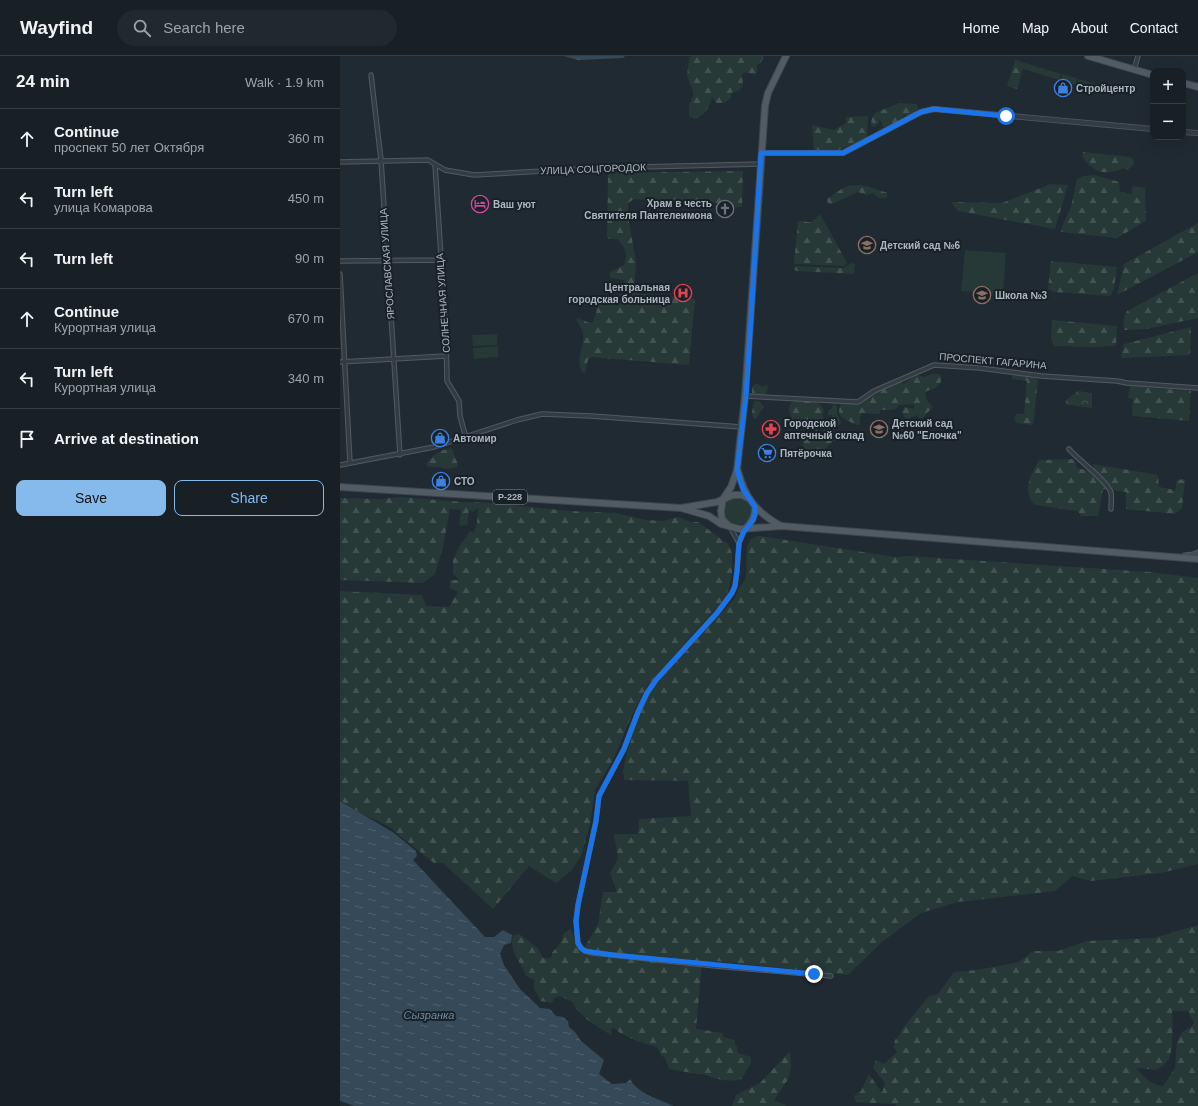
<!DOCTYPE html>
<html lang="en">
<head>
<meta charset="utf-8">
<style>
	:root { --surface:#182026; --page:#21282e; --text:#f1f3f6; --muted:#9fa3a7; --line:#363e43; --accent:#86baed }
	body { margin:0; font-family:Arial,sans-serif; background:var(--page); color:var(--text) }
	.controls { position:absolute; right:12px; top:12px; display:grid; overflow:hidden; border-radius:8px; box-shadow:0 4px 16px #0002 }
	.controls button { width:36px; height:36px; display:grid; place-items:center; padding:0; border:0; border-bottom:1px solid var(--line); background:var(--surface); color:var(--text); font:20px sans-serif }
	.stop { position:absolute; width:12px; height:12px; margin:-9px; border:3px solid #1a73e8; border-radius:50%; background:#fff }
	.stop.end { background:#1a73e8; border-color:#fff; box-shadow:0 1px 4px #0008 }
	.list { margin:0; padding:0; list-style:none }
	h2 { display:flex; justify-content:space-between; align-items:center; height:52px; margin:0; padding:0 16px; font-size:17px }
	h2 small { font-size:13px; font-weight:400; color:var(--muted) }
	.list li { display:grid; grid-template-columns:26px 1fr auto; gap:12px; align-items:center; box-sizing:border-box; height:60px; padding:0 16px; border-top:1px solid var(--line) }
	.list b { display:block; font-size:15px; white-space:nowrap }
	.list p { margin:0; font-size:13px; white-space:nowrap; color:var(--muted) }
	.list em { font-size:13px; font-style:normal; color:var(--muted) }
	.actions { display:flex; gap:8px; padding:12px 16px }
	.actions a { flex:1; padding:9px 0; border:1px solid var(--accent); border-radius:8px; text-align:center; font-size:14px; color:var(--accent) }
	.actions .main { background:var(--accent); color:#111 }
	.icon { flex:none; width:22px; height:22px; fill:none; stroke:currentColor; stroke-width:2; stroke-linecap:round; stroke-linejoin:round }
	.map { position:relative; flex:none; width:858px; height:1050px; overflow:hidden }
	header { display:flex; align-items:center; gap:24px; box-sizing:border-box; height:56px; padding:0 20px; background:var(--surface); border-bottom:1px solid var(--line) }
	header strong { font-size:19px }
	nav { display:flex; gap:22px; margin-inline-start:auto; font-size:14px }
	.search { width:280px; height:36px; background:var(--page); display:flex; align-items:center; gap:10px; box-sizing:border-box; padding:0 14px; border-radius:22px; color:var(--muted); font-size:15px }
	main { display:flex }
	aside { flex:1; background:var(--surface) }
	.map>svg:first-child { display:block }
	.green { fill:#263937 }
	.forest { fill:url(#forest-firs); fill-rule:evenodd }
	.park { fill:url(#park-crowns) }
	.water { fill:url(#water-ripples) }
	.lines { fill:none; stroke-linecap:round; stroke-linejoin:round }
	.minor-casing { stroke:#515a62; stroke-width:5.5 }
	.tertiary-casing { stroke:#515a62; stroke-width:6 }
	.secondary-casing { stroke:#515a62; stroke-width:7 }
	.primary-casing { stroke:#3d454d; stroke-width:8 }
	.minor { stroke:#333c43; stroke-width:3.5 }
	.tertiary { stroke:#333c43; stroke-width:4.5 }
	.secondary { stroke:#424c56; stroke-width:5 }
	.primary { stroke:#515b64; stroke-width:6 }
	.route { stroke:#1a73e8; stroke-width:5 }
	.labels { text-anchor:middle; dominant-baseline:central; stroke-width:4; stroke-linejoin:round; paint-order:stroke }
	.shield { fill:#192128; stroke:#818a93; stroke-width:1 }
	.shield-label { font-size:9px; font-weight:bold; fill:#adb7c1 }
	.poi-label { font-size:10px; font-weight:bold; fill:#adb7c1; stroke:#192128; text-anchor:start }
	.street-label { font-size:10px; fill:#adb7c1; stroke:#192128 }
	.water-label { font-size:11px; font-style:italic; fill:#708ca2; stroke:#192128 }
</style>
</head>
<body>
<header>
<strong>Wayfind</strong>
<div class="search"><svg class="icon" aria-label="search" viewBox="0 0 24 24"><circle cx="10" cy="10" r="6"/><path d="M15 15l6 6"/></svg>Search here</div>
<nav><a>Home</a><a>Map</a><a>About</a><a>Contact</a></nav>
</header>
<main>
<aside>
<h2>24 min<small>Walk · 1.9 km</small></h2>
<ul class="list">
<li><svg class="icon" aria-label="ahead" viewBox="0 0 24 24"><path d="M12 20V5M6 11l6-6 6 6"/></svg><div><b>Continue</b><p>проспект 50 лет Октября</p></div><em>360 m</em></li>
<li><svg class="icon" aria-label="left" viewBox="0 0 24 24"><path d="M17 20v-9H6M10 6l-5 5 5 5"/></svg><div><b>Turn left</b><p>улица Комарова</p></div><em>450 m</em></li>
<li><svg class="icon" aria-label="left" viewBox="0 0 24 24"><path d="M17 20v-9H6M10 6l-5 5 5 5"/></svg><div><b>Turn left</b></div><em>90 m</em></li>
<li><svg class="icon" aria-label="ahead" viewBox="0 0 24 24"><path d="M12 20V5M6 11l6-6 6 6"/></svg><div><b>Continue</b><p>Курортная улица</p></div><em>670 m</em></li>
<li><svg class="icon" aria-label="left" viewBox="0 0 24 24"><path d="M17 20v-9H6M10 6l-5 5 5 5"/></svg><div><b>Turn left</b><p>Курортная улица</p></div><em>340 m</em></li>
<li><svg class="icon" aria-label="arrive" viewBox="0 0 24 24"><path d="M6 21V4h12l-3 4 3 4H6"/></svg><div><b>Arrive at destination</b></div></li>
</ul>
<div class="actions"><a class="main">Save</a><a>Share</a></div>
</aside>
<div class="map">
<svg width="858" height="1050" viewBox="0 0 858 1050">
	<defs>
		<pattern id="forest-firs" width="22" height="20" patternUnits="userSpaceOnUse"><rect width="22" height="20" fill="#263937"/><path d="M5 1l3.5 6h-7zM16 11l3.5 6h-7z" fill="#435352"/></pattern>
		<pattern id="park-crowns" width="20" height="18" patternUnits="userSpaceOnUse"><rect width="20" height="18" fill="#263937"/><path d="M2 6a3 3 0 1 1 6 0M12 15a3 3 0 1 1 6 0" fill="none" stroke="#435352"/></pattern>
		<pattern id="water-ripples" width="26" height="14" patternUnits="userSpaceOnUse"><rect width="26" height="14" fill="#354958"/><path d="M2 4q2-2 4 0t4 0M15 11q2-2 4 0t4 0" fill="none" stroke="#50616e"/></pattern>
	</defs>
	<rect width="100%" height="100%" fill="#202a32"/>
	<path class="green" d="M675,4L721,18L719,24L683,13L677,33L667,30Z
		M722,18L737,22L736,29L721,24Z
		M739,23L765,31L766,32L765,35L762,36L737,29Z
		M625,194L666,197L663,238L621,235Z
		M157,278V289L133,290L132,279Z
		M158,290V301L134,303L133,292Z
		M384 455a14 14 0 1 1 28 0a14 14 0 1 1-28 0Z"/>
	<path class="forest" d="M351,0H424L421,6L417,9V16L415,19L406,16L402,18L403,29L400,34L391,37V42L384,47H376L372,41C370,51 365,59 355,63L349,60V50L353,40V35L347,20L349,2Z
		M675,6L680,8L682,14L677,33L667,30Z
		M559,47L577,48L578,52L577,57L570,61L564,59C560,67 552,70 543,71L540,63L538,68L534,71L531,69L532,62L535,57Z
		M528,60L527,82L494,96L474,95L472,69L494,74L506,67V61Z
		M743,96L791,101L793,103L794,108L788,114L785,112C765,119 754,119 742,100Z
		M403,115L402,151C399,151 394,152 391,150C386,148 383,145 377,147L294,143L288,147V161L296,205L294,237L355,243L349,309L251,301L248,304L245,317L242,316C235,302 245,291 243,277C242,271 236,268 237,262L250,267L253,266L259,248C268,245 277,238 286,237V231L284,224L270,222V216L284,209C288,197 286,192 277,183H269L267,181L268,117Z
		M754,119L779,126L780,136L792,138V130L805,132L806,165L777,182L721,176L723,168L731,151L737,123L743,120Z
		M711,128L728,129L715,173L618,155L611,146L662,147Z
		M510,129L513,130C522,126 536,134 545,136L547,137V141C542,144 537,142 533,137L526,139L518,136L492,148H488L487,143L503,132Z
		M480,158L507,207L503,210L454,208L458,165C470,164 468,171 480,158Z
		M858,167V196L777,239L784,208Z
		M711,205L777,211L774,233L770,240L714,236L708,233Z
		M512,207L515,208L514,218L456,215L454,213L455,210L503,212Z
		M858,217V262L806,273L784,274C783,266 783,261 787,255Z
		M712,264L777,270L776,290L751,291L714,290L711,283Z
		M851,271L850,299L781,302L784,288Z
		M592,318H599L601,320V326L595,332L585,336L586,343L593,351L586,358L583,362H579L577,359L568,363L564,361L562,355L565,351L574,353V348L559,349L556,353L551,354H540V358L522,357L520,360V368L519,369C515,369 514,367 510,366C499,360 497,359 501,346L519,347L534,336L561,325L564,328L574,320L577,319L584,321Z
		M673,318L689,320L698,324L693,369L676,367L674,362L676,358H684L687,325L672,323Z
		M416,327L423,331L426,329L428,330L426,338L415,339L412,338V331Z
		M790,330L851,335L849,365L792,360L793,343L788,342Z
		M415,345C420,345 421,347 424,351L416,363L413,362L412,356L414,346Z
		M456,345L475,346L480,348L484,355L482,360L484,362V364C478,372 470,368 463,364L455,366C449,361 447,352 452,346Z
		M495,348L497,350V358L501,366C500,371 493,371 493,376L499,383L497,385H493L485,393H470L468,400L463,398V382L469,378L473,372L476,373L480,378H482L491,361L492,359H488V355L491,353L493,349Z
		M111,392L113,394L115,402L118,408L117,411C107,415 98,410 89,411L86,408C93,399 100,394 111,392Z
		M734,403L737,412L754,416L753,408L818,419L819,431L835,434L837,424L845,423L842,452L835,458L786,453V436L763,433L758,460H741L738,455L695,449C681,436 691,418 699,404Z
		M61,441L123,446L152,447L229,455L276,457L306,464L324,465L338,461L351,466H358L388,488L392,497V518L388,536L380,548L307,630L292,659L274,702L255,734L250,768L241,800L232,814L216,827L189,810L153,853L103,807H94L48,770L22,758L0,744V535L82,539L86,550L109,551L118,536L110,532V524H120L113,518V504L119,491L130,475L134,477L137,467L138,452L133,456L129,454L127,469L119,470L121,454L110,453L103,491L95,518L83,527L0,524V442L41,443Z
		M420,480L555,501L568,500L810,516L858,522V808L821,817L751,825L732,820L715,835L618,846L581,857L542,886L508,919L375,905V908L362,906L356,973L383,977V981L395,984V989L397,990L398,997L411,1001V1007L401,1023L392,1025L382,1024L362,1018H357L329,1013L325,1002L321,999L317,991C305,988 293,984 282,978C278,976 276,972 271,972L272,979L269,978L249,965L238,955L232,946L220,940L214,942L212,947L201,945L194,933V924L186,920C180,904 169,897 173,879L179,878L198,892L203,902H211L212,897L221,886L224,877L231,873C233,881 238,889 242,896L258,868L263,836H277L270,817L278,803L274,778H298L299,763L351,760L348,725L284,724L283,716L286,699L301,655L308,640L324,619L394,543C396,540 397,535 399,532C401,529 404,527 405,524C410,509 399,482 420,480Z
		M858,869V1050H556L555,1048L516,1046L514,1040L521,1035L529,1018L542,1037L545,1027L533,1012L536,1004L544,1008L557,996L554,992L555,984L559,980L562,973L589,940L597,939L614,916L637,914L679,906L693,895H718L747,885L814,882ZM832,955H848L854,967L851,971L842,976L837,985L835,1012L823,1030C810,1029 804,1021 796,1012L817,1014C821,1011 826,1008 829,1003C833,995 833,965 832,955Z
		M450,995L451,1009L449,1022L434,1044L446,1049L445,1050H392L396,1039L420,1027Z"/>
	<path class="park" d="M738,335L752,337V352L725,348L726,344Z"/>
	<path class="water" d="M224,0H285L283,2L238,4Z
		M0,745L54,777L76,795L77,800L73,804L145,881H154L163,874L172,879L171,887L164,889L160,898L164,909L180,933L200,952L210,953L216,960L223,961L228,965L229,971L235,976L241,985L264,1004L259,1018L272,1028L286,1027L290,1023C298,1038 319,1043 334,1050H15L0,1045Z"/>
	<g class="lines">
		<defs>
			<path id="minor" d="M794,14L798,0
				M31,19L41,104L60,399
				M0,106L88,104L105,114L134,119L259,112L421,108
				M95,109L106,277L107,325L119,345L120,360L126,382
				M0,205L100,204
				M0,218L10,407
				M0,306L106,300
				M405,340L518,346L534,335L594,309L640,312L701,320L777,325L787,327L858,332
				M729,393C738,404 769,426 771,437C772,442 771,448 771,453
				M0,409L94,391L177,364L202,358L251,360L402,371
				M390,471L399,487
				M405,473L399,487L397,515L395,530L392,537L377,557L316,624L307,637L298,656L284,693L259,740L256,765L238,849L236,865L238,887L241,892L245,895L253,897L375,910L491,920"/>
			<path id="tertiary" d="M843,76L858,77
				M421,97H503L581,56L594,53L813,73"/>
			<path id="secondary" d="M845,500L853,499L858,497"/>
			<path id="primary" d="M748,0L813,19
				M843,27L858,31
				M398,415C405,442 417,457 441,470
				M0,431L341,452L377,446L393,439H402L408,442
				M341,452L369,460L381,468L399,473L442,470L858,503
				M389,470L382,463L381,455L383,443L391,431L397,414L405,340L425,50L428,37L446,0
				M406,472C412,465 415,461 415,451"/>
		</defs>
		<use href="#minor" class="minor-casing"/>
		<use href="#tertiary" class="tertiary-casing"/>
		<use href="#secondary" class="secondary-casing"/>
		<use href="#primary" class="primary-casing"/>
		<use href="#minor" class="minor"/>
		<use href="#tertiary" class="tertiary"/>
		<use href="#secondary" class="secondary"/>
		<use href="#primary" class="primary"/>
	</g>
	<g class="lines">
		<path class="route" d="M474,918L273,899L245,895L241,892L238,887L237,878L236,865L238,849L256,765L259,740L284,693L298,656L307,637L316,624L377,557L392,537L395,530L397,515L399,487L403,477L413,464L415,458V451L403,433L397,414L406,340L411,263L421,97H503L581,56L594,53L666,60"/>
	</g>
	<defs>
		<symbol id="shop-ring" viewBox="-11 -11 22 22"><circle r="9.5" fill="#192128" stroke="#3f7fe0" stroke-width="1.5"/><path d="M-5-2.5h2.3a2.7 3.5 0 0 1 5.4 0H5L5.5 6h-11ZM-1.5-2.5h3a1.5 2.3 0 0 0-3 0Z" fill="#3f7fe0"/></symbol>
		<symbol id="hotel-ring" viewBox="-11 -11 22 22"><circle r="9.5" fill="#192128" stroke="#d1479c" stroke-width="1.5"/><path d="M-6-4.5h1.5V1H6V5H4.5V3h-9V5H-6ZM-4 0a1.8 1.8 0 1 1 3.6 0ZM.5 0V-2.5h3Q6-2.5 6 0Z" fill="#d1479c"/></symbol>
		<symbol id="church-ring" viewBox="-11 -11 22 22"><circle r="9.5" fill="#192128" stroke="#6b7280" stroke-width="1.5"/><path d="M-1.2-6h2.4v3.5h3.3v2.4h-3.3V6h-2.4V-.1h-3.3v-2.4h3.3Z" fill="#6b7280"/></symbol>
		<symbol id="school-ring" viewBox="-11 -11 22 22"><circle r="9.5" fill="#192128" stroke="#8d6e63" stroke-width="1.5"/><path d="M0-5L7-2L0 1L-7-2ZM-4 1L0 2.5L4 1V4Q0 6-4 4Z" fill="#8d6e63"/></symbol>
		<symbol id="hospital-ring" viewBox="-11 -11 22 22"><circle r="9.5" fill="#192128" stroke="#e0444e" stroke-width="1.5"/><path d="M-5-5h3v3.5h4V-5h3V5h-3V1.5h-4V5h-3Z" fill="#e0444e"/></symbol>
		<symbol id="pharmacy-ring" viewBox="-11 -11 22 22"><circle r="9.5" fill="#192128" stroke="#e0444e" stroke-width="1.5"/><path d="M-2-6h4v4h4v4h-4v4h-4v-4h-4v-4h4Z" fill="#e0444e"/></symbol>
		<symbol id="supermarket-ring" viewBox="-11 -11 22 22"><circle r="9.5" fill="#192128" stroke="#3f7fe0" stroke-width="1.5"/><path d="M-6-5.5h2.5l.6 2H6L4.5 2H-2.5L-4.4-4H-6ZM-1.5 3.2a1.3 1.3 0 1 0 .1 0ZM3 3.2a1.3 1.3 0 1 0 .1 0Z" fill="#3f7fe0"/></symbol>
	</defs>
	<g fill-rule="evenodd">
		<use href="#shop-ring" x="713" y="22" width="20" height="20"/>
		<use href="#hotel-ring" x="130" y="138" width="20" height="20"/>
		<use href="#church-ring" x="375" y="143" width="20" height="20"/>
		<use href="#school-ring" x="517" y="179" width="20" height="20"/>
		<use href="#hospital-ring" x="333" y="227" width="20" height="20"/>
		<use href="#school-ring" x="632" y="229" width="20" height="20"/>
		<use href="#pharmacy-ring" x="421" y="363" width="20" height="20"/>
		<use href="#school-ring" x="529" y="363" width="20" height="20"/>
		<use href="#shop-ring" x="90" y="372" width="20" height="20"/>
		<use href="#supermarket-ring" x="417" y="387" width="20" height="20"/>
		<use href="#shop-ring" x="91" y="415" width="20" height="20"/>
	</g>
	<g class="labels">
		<rect class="shield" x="153" y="434" width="34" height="14" rx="3"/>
		<g class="shield-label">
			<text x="170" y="441">Р-228</text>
		</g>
		<g class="poi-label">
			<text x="736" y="32">Стройцентр</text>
			<text x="372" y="147" text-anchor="end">Храм в честь<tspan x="372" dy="12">Святителя Пантелеимона</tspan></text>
			<text x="153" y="148">Ваш уют</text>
			<text x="540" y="189">Детский сад №6</text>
			<text x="330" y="231" text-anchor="end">Центральная<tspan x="330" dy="12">городская больница</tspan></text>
			<text x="655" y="239">Школа №3</text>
			<text x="444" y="367">Городской<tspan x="444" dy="12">аптечный склад</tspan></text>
			<text x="552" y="367">Детский сад<tspan x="552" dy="12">№60 "Елочка"</tspan></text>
			<text x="113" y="382">Автомир</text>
			<text x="440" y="397">Пятёрочка</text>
			<text x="114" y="425">СТО</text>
		</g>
		<g class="street-label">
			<text transform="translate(253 113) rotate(-2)">УЛИЦА СОЦГОРОДОК</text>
			<text transform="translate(47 208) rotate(-94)">ЯРОСЛАВСКАЯ УЛИЦА</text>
			<text transform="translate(103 247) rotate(-94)">СОЛНЕЧНАЯ УЛИЦА</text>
			<text transform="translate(653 305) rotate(5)">ПРОСПЕКТ ГАГАРИНА</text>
		</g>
		<g class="water-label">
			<text x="89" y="959">Сызранка</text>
		</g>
	</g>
</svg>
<div class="controls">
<button>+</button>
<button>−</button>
</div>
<div class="stop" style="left:666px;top:60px"></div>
<div class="stop end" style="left:474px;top:918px"></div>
</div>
</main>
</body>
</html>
